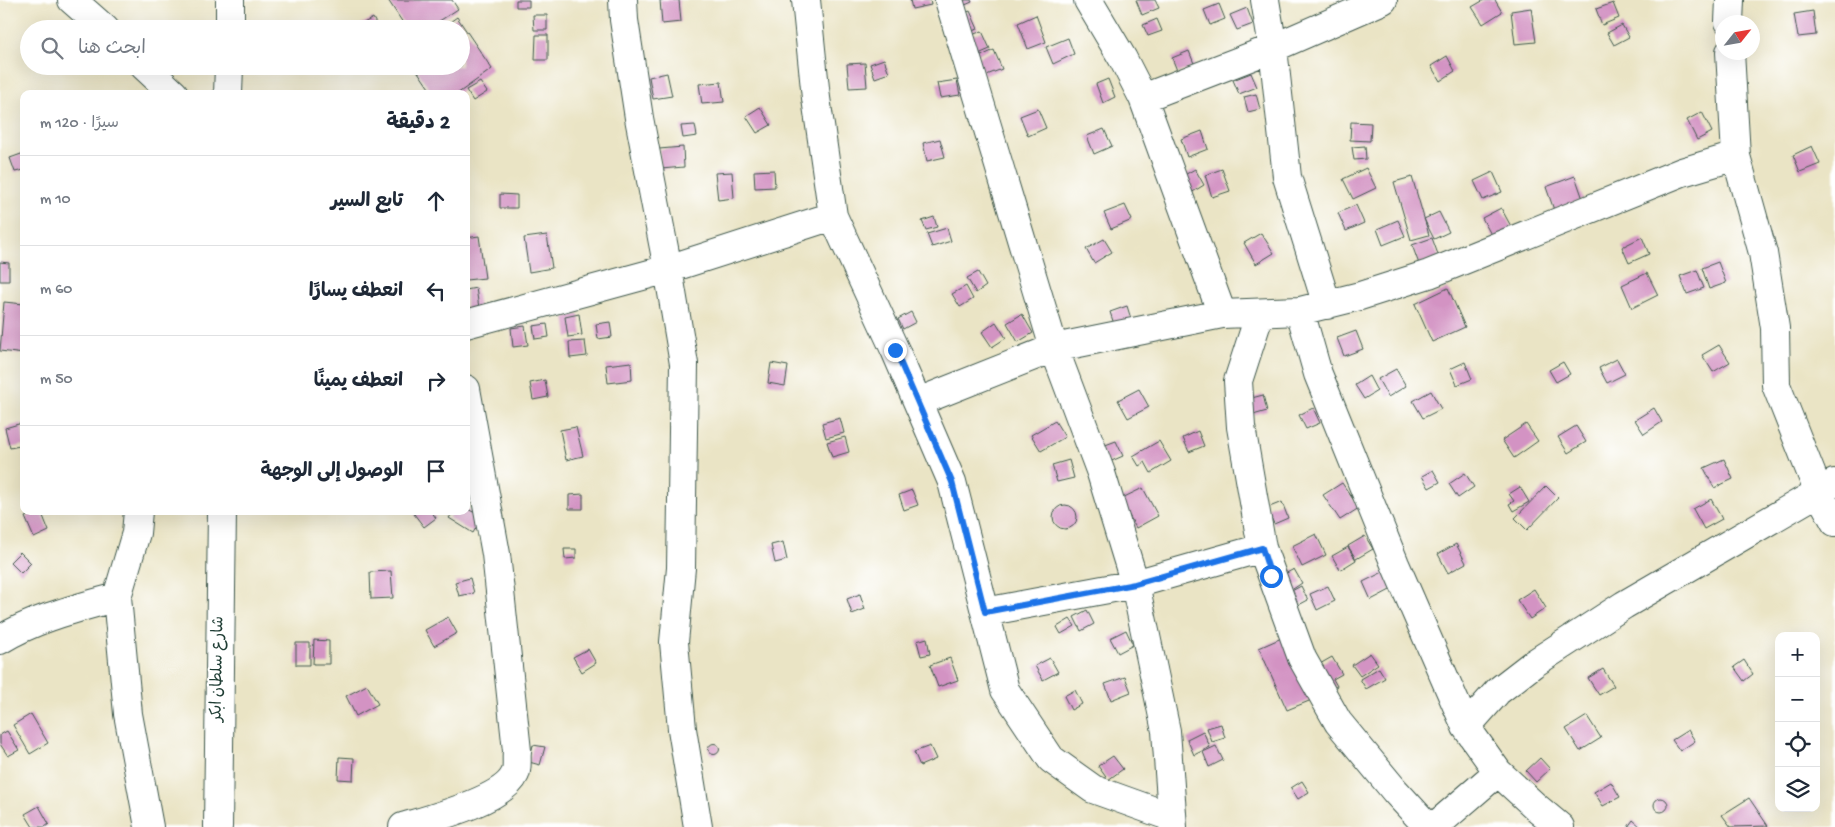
<!DOCTYPE html>
<html lang="ar">
<head>
<meta charset="utf-8">
<style>
	:root { --surface:#fff; --page:#f2f2f3; --text:#1f2937; --muted:#747a83; --line:#e0e1e3 }
	body { margin:0; font-family:"Gochi Hand","Playpen Sans Arabic",sans-serif; background:var(--page); color:var(--text); direction:rtl }
	.controls { position:absolute; right:15px; bottom:15px; display:grid; overflow:hidden; border-radius:10px; box-shadow:0 5px 20px #0002 }
	.controls button { width:45px; height:45px; display:grid; place-items:center; padding:0; border:0; border-bottom:1px solid var(--line); background:var(--surface); color:var(--text); font:25px sans-serif }
	.compass { position:absolute; left:1715px; top:15px; width:45px; height:45px; border-radius:50%; background:var(--surface); box-shadow:0 5px 20px #0002; rotate:59deg }
	.stop { position:absolute; width:15px; height:15px; margin:-11px; border:4px solid #1a73e8; border-radius:50%; background:#fff }
	.stop.end { background:#1a73e8; border-color:#fff; box-shadow:0 1px 5px #0008 }
	.list { margin:0; padding:0; list-style:none }
	h2 { display:flex; justify-content:space-between; align-items:center; height:65px; margin:0; padding:0 20px; font-size:21px }
	h2 small { font-size:16px; font-weight:400; color:var(--muted) }
	.list li { display:grid; grid-template-columns:32px 1fr auto; gap:15px; align-items:center; box-sizing:border-box; height:90px; padding:0 20px; border-top:1px solid var(--line) }
	.list b { display:block; font-size:19px; white-space:nowrap }
	.list em { font-size:16px; font-style:normal; color:var(--muted) }
	.icon { flex:none; width:28px; height:28px; fill:none; stroke:currentColor; stroke-width:2; stroke-linecap:round; stroke-linejoin:round }
	.map { position:relative; flex:none; width:1835px; height:827px; overflow:hidden; direction:ltr }
	.search { position:absolute; background:var(--surface); box-shadow:0 5px 20px #0002; left:20px; top:20px; width:450px; height:55px; display:flex; align-items:center; gap:12px; box-sizing:border-box; padding:0 18px; border-radius:28px; color:var(--muted); font-size:19px }
	.panel { position:absolute; background:var(--surface); box-shadow:0 5px 20px #0002; left:20px; top:90px; width:450px; height:425px; border-radius:10px; direction:rtl }
	.map>svg:first-child { display:block }
	.building { fill:#d393c3 }
	.lines { fill:none; stroke-linecap:round; stroke-linejoin:round }
	.minor-casing { stroke:#3d564a; stroke-width:30 }
	.trunk-casing { stroke:#3d564a; stroke-width:30 }
	.minor { stroke:#fff; stroke-width:28 }
	.trunk { stroke:#fff; stroke-width:28 }
	.route { stroke:#1a73e8; stroke-width:6 }
	.labels { text-anchor:middle; dominant-baseline:central; stroke-width:4; stroke-linejoin:round; paint-order:stroke }
	.street-label { font-size:16px; fill:#1f3d34; stroke:#fff }
</style>
</head>
<body>
<div class="map">
<svg width="1835" height="827" viewBox="0 0 1835 827">
	<rect width="100%" height="100%" fill="#fff"/>
	<filter id="ink" filterUnits="userSpaceOnUse"><feTurbulence type="fractalNoise" baseFrequency=".02" numOctaves="2"/><feDisplacementMap in="SourceGraphic" scale="10" xChannelSelector="R" yChannelSelector="G"/><feConvolveMatrix kernelMatrix="1 2 1 2 8 2 1 2 1" color-interpolation-filters="sRGB"/></filter>
	<filter id="wash" filterUnits="userSpaceOnUse"><feTurbulence type="fractalNoise" baseFrequency=".0096" numOctaves="4" result="noise"/><feDisplacementMap in="SourceGraphic" scale="20" xChannelSelector="R" yChannelSelector="G"/><feGaussianBlur stdDeviation="1.12" result="paint"/><feColorMatrix in="noise" values="0 0 0 0 0 0 0 0 0 0 0 0 0 0 0 0 0 1.4 0 .05"/><feComposite in="paint" operator="in"/></filter>
	<g filter="url(#wash)">
		<rect width="100%" height="100%" fill="#eae4c5"/>
		<g id="blocks">
			<path class="building" d="M388,0H452L458,9L427,29H407Z
				M516,0H529V7H516Z
				M660,0H679L681,22L662,24Z
				M910,0H930L931,5L912,9Z
				M955,0H971L972,2L958,8Z
				M1136,0H1155L1159,8L1142,15Z
				M1484,0H1495L1502,12L1483,24L1472,7Z
				M1613,3L1619,18L1602,25L1596,9Z
				M1219,4L1225,19L1210,25L1204,10Z
				M1247,8L1253,24L1237,30L1230,15Z
				M1531,8L1536,42L1515,44L1511,11Z
				M970,11L978,29L965,33L958,16Z
				M1813,11L1816,35L1798,37L1794,14Z
				M533,15H547V30H534Z
				M1036,15L1046,42L1028,49L1018,23Z
				M457,17L492,69L457,94H433L414,66H461V29H440Z
				M373,18L379,29H360L358,26Z
				M1157,19L1162,31L1148,36L1143,25Z
				M1622,25L1629,37L1614,45L1607,33Z
				M982,31L990,49L974,56L967,37Z
				M536,35H548V60H535Z
				M1068,38L1074,54L1053,64L1046,47Z
				M994,50L1002,69L984,76L977,58Z
				M1189,51L1195,66L1178,73L1172,58Z
				M1447,56L1455,71L1440,81L1431,66Z
				M884,59L889,73L875,78L870,64Z
				M865,63L867,87L849,88L847,64Z
				M667,73L672,96L653,99L649,77Z
				M1251,73L1257,87L1239,94L1233,80Z
				M1108,79L1115,97L1103,103L1096,84Z
				M957,80L960,95L940,98L937,83Z
				M480,82L487,92L473,101L466,90Z
				M721,82L724,102L702,104L699,84Z
				M1256,94L1260,109L1248,112L1244,97Z
				M760,107L771,125L757,133L746,116Z
				M1038,109L1046,128L1028,136L1020,116Z
				M1702,112L1712,132L1697,140L1687,120Z
				M1351,122L1371,123L1370,141L1350,140Z
				M695,125L697,136L683,138L681,126Z
				M1104,129L1112,146L1094,154L1087,136Z
				M1202,131L1208,149L1187,157L1181,139Z
				M940,139L945,157L927,161L923,143Z
				M1365,146L1366,159L1354,160L1352,147Z
				M1812,146L1820,164L1800,172L1793,155Z
				M683,147L684,167L661,169L659,149Z
				M24,153V170L15,172L10,158Z
				M1366,168L1376,188L1353,199L1343,179Z
				M1195,169L1204,185L1191,193L1181,177Z
				M1222,169L1230,191L1212,197L1205,175Z
				M774,170L775,187L755,188L754,171Z
				M732,172L734,198L718,200L715,173Z
				M1493,172L1502,192L1483,200L1474,181Z
				M1575,176L1583,199L1554,210L1546,187Z
				M1412,177L1429,235L1411,240L1394,182Z
				M500,194L517,195V208H500Z
				M1125,205L1132,220L1111,229L1104,213Z
				M1356,205L1364,223L1346,231L1338,213Z
				M1501,208L1513,230L1494,240L1482,218Z
				M1439,212L1449,232L1434,239L1424,219Z
				M934,217L937,227L926,230L922,221Z
				M1398,220L1405,236L1383,245L1377,229Z
				M947,228L951,241L932,247L927,234Z
				M1261,233L1274,253L1256,264L1244,243Z
				M547,235L552,268L529,272L524,238Z
				M479,236L485,278L466,280V238Z
				M1642,237L1649,254L1629,263L1622,247Z
				M1432,238L1439,257L1419,264L1412,245Z
				M1104,239L1112,252L1094,263L1086,249Z
				M0,262L9,263V281H0Z
				M1718,262L1726,283L1709,289L1702,268Z
				M1697,270L1704,288L1687,294L1680,276Z
				M978,272L986,286L976,293L967,278Z
				M1647,273L1658,295L1632,308L1622,285Z
				M966,286L973,299L960,307L952,294Z
				M476,288L479,308L466,310V290Z
				M1448,288L1465,327L1432,342L1415,304Z
				M4,302L24,304V354L0,351Z
				M1127,306L1132,322L1115,327L1110,312Z
				M911,312L916,322L903,329L898,319Z
				M579,314L582,335L568,337L565,317Z
				M1022,314L1033,333L1018,342L1007,323Z
				M610,322L612,337L598,339L596,324Z
				M996,322L1006,338L992,347L982,332Z
				M547,324L549,337L535,339L533,326Z
				M525,326L528,345L513,347L511,328Z
				M1356,331L1363,349L1344,356L1337,338Z
				M585,341L587,356L570,358L569,342Z
				M1719,345L1730,362L1713,372L1702,355Z
				M1617,359L1625,374L1607,383L1599,368Z
				M631,362L632,380L608,383L606,365Z
				M1465,362L1472,379L1457,385L1450,369Z
				M1563,362L1570,374L1556,382L1549,370Z
				M771,363L788,366L785,386L768,383Z
				M1396,369L1406,386L1388,397L1378,379Z
				M1369,376L1377,391L1364,399L1355,385Z
				M545,380L548,397L533,400L530,383Z
				M1139,389L1149,407L1128,418L1118,400Z
				M1431,391L1441,409L1423,418L1413,401Z
				M1263,395L1267,411L1253,415L1248,399Z
				M1313,408L1320,423L1306,429L1299,415Z
				M1654,408L1662,422L1644,434L1635,420Z
				M840,418L844,433L826,438L822,423Z
				M1055,421L1065,437L1041,451L1031,435Z
				M22,423L24,445L10,448L5,428Z
				M1526,424L1538,441L1514,458L1502,440Z
				M1576,426L1586,442L1568,453L1558,437Z
				M576,427L583,456L566,460L560,430Z
				M1198,431L1204,446L1189,452L1183,438Z
				M845,437L849,452L832,457L827,442Z
				M1116,441L1123,456L1107,463L1100,447Z
				M1159,441L1171,461L1151,473L1145,462L1139,466L1133,456Z
				M1724,459L1733,479L1714,488L1704,468Z
				M1069,460L1074,478L1057,482L1052,465Z
				M1433,470L1440,482L1429,488L1422,476Z
				M1465,473L1474,487L1458,498L1449,484Z
				M1342,483L1359,508L1340,520L1323,495Z
				M1546,486L1558,498L1527,530L1515,518Z
				M1520,487L1529,502L1513,511L1509,504L1514,501L1509,494Z
				M1143,488L1158,516L1136,528L1120,499Z
				M912,490L918,505L904,510L899,495Z
				M583,494V509H569V495Z
				M1711,499L1722,519L1704,529L1693,509Z
				M1282,502L1288,518L1274,524L1267,508Z
				M1053 517a12 12 0 1 1 24 0a12 12 0 1 1-24 0Z
				M466,508L482,517L473,533L449,518L454,511H466Z
				M39,511H41L49,531L34,538L25,517Z
				M417,511H431L436,518L424,527L414,514Z
				M1316,534L1326,555L1302,567L1292,546Z
				M1365,536L1373,549L1356,559L1348,546Z
				M783,542L787,560L775,563L771,545Z
				M1456,544L1466,563L1448,573L1438,554Z
				M1348,547L1356,560L1340,570L1332,556Z
				M564,549H576V558L565,559Z
				M20,552L31,563L21,573L10,562Z
				M1294,569L1302,583L1290,591L1281,576Z
				M391,571L393,598L371,599L370,572Z
				M1383,572L1392,589L1371,600L1363,582Z
				M470,578L474,593L459,596L455,582Z
				M1301,586L1308,600L1295,607L1288,593Z
				M1328,586L1335,601L1317,610L1310,594Z
				M1534,589L1546,608L1530,619L1517,600Z
				M860,594L865,609L852,614L847,599Z
				M1087,610L1094,624L1081,631L1074,617Z
				M448,617L457,633L434,646L425,630Z
				M1070,619L1075,626L1061,634L1057,627Z
				M1126,630L1133,645L1118,653L1110,638Z
				M1286,636L1314,699L1287,710L1259,648Z
				M927,638L930,654L921,656L917,641Z
				M314,640L329,641V664H313Z
				M296,643H310V665H296Z
				M588,649L596,663L582,672L573,657Z
				M1370,653L1378,664L1360,676L1352,665Z
				M1332,657L1342,674L1333,679L1337,686L1325,693L1311,669Z
				M950,658L958,680L938,687L930,665Z
				M1050,658L1058,672L1043,680L1035,666Z
				M1744,660L1753,674L1744,681L1734,667Z
				M1379,668L1385,678L1366,689L1360,679Z
				M1603,669L1614,686L1599,695L1588,678Z
				M1125,677L1131,692L1111,700L1105,684Z
				M367,685L378,704L356,716L346,696Z
				M1075,690L1082,704L1071,710L1064,696Z
				M31,714L48,743L30,754L13,725Z
				M1587,716L1601,738L1580,751L1566,729Z
				M1221,724L1225,738L1212,742L1207,728Z
				M1688,730L1695,741L1680,751L1672,740Z
				M7,731L19,750L8,756L0,744V735Z
				M1203,731L1210,747L1194,755L1187,739Z
				M708.5 749a5.5 5.5 0 1 1 11 0a5.5 5.5 0 1 1-11 0Z
				M533,745L545,747L540,765L529,762Z
				M930,746L936,759L920,766L914,752Z
				M1216,746L1223,760L1209,767L1203,752Z
				M1113,756L1123,769L1108,780L1098,766Z
				M339,757L354,758L353,780L338,779Z
				M1540,758L1550,769L1536,782L1526,771Z
				M1302,781L1309,792L1298,799L1291,788Z
				M1611,782L1620,797L1603,806L1594,792Z
				M1749,798L1768,826L1731,827L1722,815Z
				M1654 805a7 7 0 1 1 14 0a7 7 0 1 1-14 0Z
				M39,806L49,824L45,827H33L25,814Z
				M1633,820L1641,827H1628Z"/>
		</g>
	</g>
	<g filter="url(#ink)">
		<use href="#blocks" fill-opacity="0" stroke="#3d564a" stroke-width="1"/>
		<g class="lines">
			<defs>
				<path id="minor" d="M72,0L105,29
					M623,0L624,20L639,118L668,269L684,364L681,568L674,642L682,729L698,827
					M806,0L816,98L833,216L895,350L952,482L1005,690L1051,759L1093,789L1171,817
					M949,0L1054,348L1101,473L1135,584L1166,731L1173,827
					M1088,0L1123,59L1143,98L1222,314
					M1265,0L1273,48L1287,177L1327,305
					M1729,22L1730,0
					M1730,52L1736,156L1763,253L1775,328L1776,385L1819,493L1835,522
					M144,66L174,94
					M1143,98L1273,48L1383,0
					M1300,311L1318,374L1395,564L1466,727L1498,772L1536,807L1560,827
					M1260,313L1238,381L1241,427L1262,548L1302,658L1338,722L1395,791L1428,827
					M466,324L668,269L833,216
					M918,402L1054,348L1222,314L1300,311L1360,296L1429,274L1682,172L1736,156
					M138,511L136,533L117,597L128,714L149,827
					M985,612L1135,584L1262,548
					M0,640C35,618 78,608 117,597
					M1466,727L1498,691L1533,664L1624,605L1834,483
					M403,827C430,819 504,800 515,774C518,768 516,758 517,751L496,554L466,389
					M1434,827L1498,772"/>
				<path id="trunk" d="M230,29V0
					M228,94L229,66
					M218,827L222,511"/>
			</defs>
			<use href="#minor" class="minor-casing"/>
			<use href="#trunk" class="trunk-casing"/>
			<use href="#minor" class="minor"/>
			<use href="#trunk" class="trunk"/>
		</g>
	</g>
	<g class="lines" filter="url(#ink)">
		<path class="route" d="M895,350L952,482L985,612L1135,584L1262,548L1271,576"/>
	</g>
	<g class="labels">
		<g class="street-label">
			<text transform="translate(219 669) rotate(-89)">شارع سلطان ابكر</text>
		</g>
	</g>
</svg>
<div class="controls">
<button>+</button>
<button>−</button>
<button><svg class="icon" aria-label="locate" viewBox="0 0 24 24"><circle cx="12" cy="12" r="6"/><path d="M12 2v4M12 18v4M2 12h4M18 12h4"/></svg></button>
<button><svg class="icon" aria-label="layers" viewBox="0 0 24 24"><path d="M12 4l9 5-9 5-9-5zM3 14l9 5 9-5"/></svg></button>
</div>
<svg class="compass" viewBox="-18 -18 36 36"><path d="M0-13l5 13h-10z" fill="#e53935"/><path d="M0 13l5-13h-10z" fill="#747a83"/></svg>
<div class="stop" style="left:1271px;top:576px"></div>
<div class="stop end" style="left:895px;top:350px"></div>
<div class="search"><svg class="icon" aria-label="search" viewBox="0 0 24 24"><circle cx="10" cy="10" r="6"/><path d="M15 15l6 6"/></svg>ابحث هنا</div>
<section class="panel">
<h2>2 دقيقة<small>سيرًا · 120 m</small></h2>
<ul class="list">
<li><svg class="icon" aria-label="ahead" viewBox="0 0 24 24"><path d="M12 20V5M6 11l6-6 6 6"/></svg><div><b>تابع السير</b></div><em>10 m</em></li>
<li><svg class="icon" aria-label="left" viewBox="0 0 24 24"><path d="M17 20v-9H6M10 6l-5 5 5 5"/></svg><div><b>انعطف يسارًا</b></div><em>60 m</em></li>
<li><svg class="icon" aria-label="right" viewBox="0 0 24 24"><path d="M7 20v-9h11M14 6l5 5-5 5"/></svg><div><b>انعطف يمينًا</b></div><em>50 m</em></li>
<li><svg class="icon" aria-label="arrive" viewBox="0 0 24 24"><path d="M6 21V4h12l-3 4 3 4H6"/></svg><div><b>الوصول إلى الوجهة</b></div></li>
</ul>
</section>
</div>
</body>
</html>
